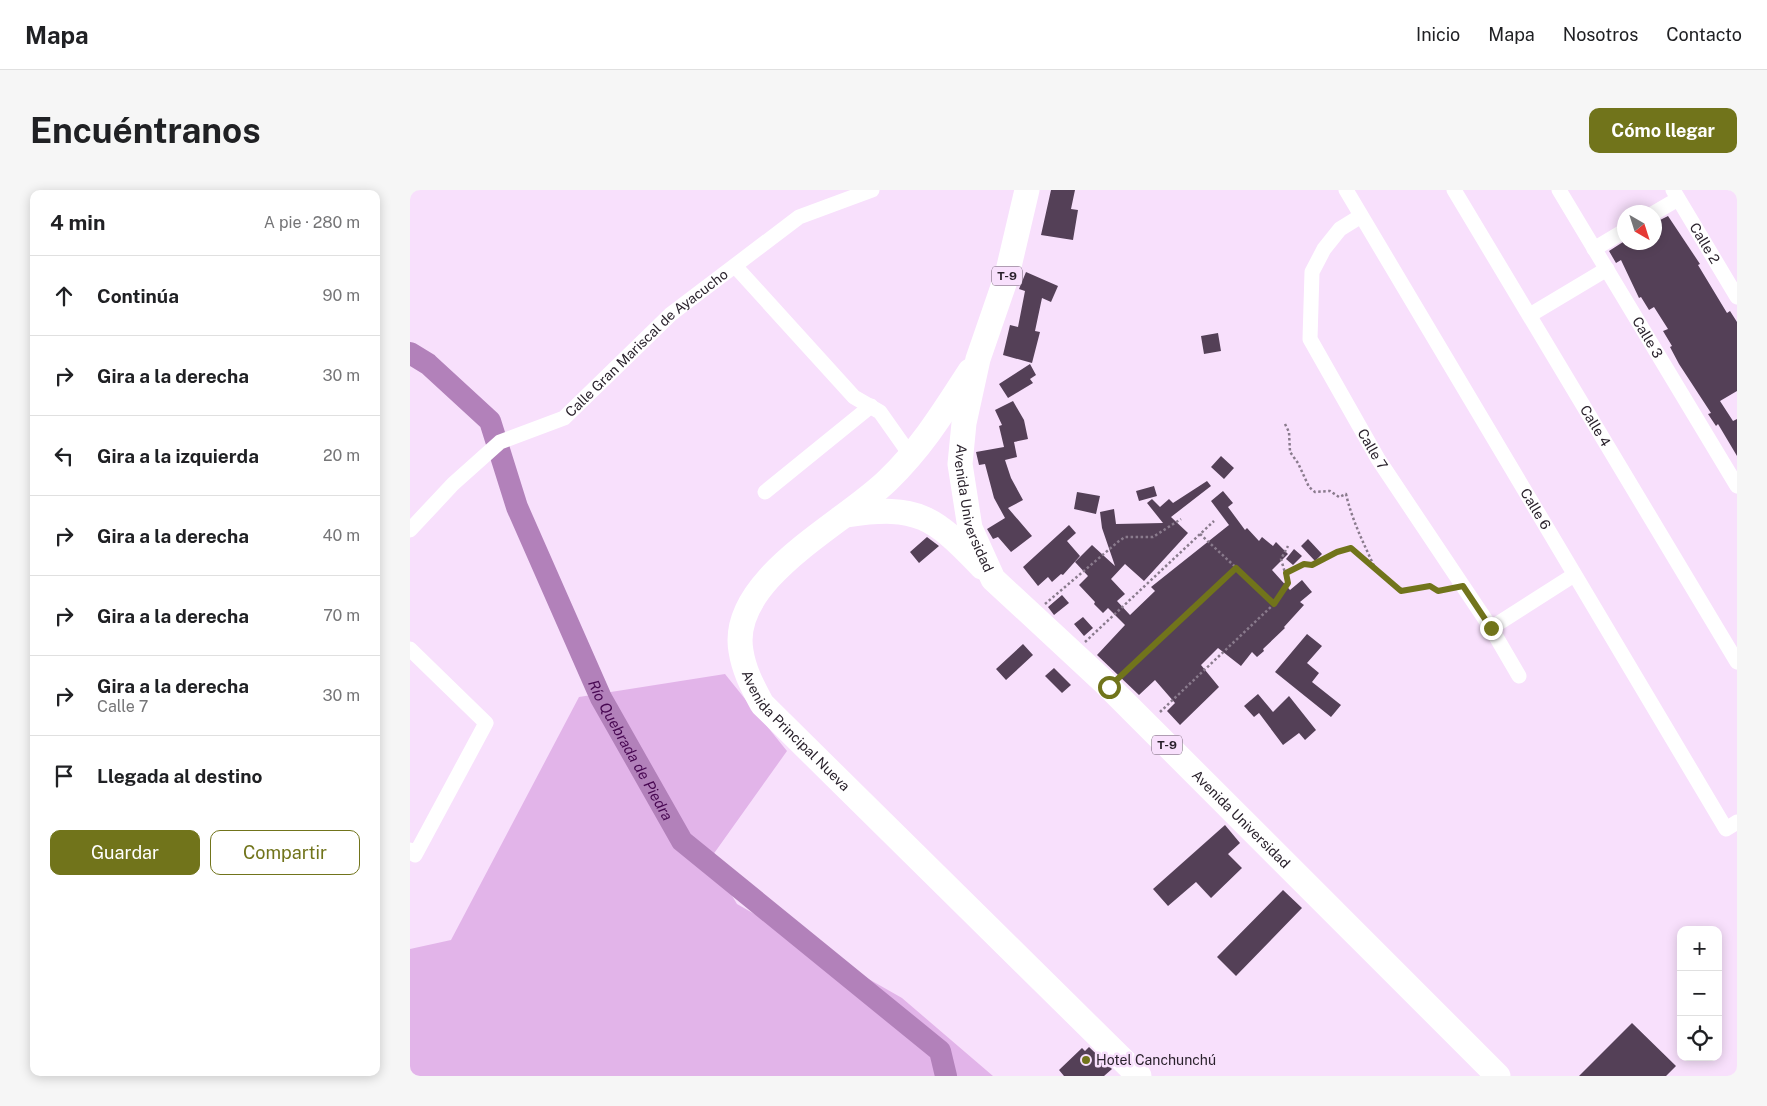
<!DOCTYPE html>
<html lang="es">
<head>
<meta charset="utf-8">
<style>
	:root { --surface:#fff; --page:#f6f6f6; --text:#202124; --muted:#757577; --line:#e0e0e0; --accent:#71741b }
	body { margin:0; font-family:"Public Sans",sans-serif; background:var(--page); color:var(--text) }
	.controls { position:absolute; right:15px; bottom:15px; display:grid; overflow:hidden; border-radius:10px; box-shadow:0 2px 12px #0003 }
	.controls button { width:45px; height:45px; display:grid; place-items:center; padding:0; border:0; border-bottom:1px solid var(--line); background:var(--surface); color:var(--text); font:25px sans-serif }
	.compass { position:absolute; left:1207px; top:15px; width:45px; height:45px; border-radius:50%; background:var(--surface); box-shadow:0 2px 12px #0003; rotate:141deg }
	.stop { position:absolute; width:15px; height:15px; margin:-11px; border:4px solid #71741b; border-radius:50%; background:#fff }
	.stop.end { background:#71741b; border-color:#fff; box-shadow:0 1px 5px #0008 }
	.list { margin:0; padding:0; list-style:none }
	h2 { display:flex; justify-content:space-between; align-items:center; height:65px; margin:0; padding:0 20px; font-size:21px }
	h2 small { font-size:16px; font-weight:400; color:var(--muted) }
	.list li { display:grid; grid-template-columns:32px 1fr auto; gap:15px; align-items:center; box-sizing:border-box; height:80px; padding:0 20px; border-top:1px solid var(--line) }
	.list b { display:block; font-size:19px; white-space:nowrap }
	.list p { margin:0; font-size:16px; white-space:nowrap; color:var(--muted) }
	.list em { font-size:16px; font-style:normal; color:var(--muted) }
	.actions { display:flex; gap:10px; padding:15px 20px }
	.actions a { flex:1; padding:11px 0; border:1px solid var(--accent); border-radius:10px; text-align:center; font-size:18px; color:var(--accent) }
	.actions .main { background:var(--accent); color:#fff }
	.icon { flex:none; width:28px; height:28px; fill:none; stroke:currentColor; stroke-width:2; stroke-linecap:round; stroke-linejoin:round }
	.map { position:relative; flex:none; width:1327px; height:886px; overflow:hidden; border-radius:10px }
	header { display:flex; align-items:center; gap:30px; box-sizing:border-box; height:70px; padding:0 25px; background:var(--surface); border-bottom:1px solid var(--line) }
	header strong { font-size:24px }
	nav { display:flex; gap:28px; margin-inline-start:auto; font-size:18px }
	.intro { display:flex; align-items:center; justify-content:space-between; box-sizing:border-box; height:120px; padding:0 30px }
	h1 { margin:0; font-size:35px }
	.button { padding:12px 22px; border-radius:10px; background:var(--accent); color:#fff; font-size:18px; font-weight:700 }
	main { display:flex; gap:30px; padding:0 30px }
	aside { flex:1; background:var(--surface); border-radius:10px; box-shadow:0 2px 12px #0003 }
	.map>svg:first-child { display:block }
	.green { fill:#e2b4e9 }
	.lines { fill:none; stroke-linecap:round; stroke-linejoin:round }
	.river { stroke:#b281ba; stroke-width:22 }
	.building { fill:#544057 }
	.path { stroke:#8a7b8d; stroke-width:2.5; stroke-dasharray:2.5 2.5; stroke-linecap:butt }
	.minor { stroke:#fff; stroke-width:15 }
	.trunk { stroke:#fff; stroke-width:25 }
	.route { stroke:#71741b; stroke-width:6 }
	.poi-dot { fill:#71741b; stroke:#f8e0fc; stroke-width:2 }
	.labels { text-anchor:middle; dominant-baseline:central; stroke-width:5; stroke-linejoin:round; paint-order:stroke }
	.shield { fill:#f8e0fc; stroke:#685b6a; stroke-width:1 }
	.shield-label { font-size:12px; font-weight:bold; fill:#2a222c }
	.street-label { font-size:14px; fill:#2a222c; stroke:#f8e0fc }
	.poi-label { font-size:14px; fill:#2a222c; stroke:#f8e0fc; text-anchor:start }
	.water-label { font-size:15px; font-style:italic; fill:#470751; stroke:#f8e0fc }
</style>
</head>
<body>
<header>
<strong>Mapa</strong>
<nav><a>Inicio</a><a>Mapa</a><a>Nosotros</a><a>Contacto</a></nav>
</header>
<div class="intro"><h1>Encuéntranos</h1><a class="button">Cómo llegar</a></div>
<main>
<aside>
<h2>4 min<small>A pie · 280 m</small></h2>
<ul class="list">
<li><svg class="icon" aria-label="ahead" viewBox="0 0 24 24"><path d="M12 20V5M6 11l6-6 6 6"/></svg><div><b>Continúa</b></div><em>90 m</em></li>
<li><svg class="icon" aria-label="right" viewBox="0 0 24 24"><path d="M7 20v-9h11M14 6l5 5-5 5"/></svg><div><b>Gira a la derecha</b></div><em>30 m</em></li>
<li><svg class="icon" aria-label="left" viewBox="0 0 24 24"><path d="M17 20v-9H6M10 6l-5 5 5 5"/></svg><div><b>Gira a la izquierda</b></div><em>20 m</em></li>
<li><svg class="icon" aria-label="right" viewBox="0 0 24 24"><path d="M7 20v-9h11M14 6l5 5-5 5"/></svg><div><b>Gira a la derecha</b></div><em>40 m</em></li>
<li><svg class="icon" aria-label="right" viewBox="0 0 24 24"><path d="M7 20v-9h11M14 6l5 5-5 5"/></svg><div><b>Gira a la derecha</b></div><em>70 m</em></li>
<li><svg class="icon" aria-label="right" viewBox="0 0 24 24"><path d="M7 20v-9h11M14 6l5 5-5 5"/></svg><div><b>Gira a la derecha</b><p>Calle 7</p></div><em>30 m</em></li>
<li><svg class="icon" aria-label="arrive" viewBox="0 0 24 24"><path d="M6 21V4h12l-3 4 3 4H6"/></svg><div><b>Llegada al destino</b></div></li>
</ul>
<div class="actions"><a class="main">Guardar</a><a>Compartir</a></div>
</aside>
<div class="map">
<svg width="1327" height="886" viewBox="0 0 1327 886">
	<rect width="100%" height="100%" fill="#f8e0fc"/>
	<path class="green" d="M315,484L377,561L300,669L327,714L492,808L583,886H0V759L41,750L169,507Z"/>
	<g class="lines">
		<path class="river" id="s1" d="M0,163L18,174L80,231L107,317L191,508L272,651L530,861L536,886"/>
	</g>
	<path class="building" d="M641,0H665L661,19L668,20L663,50L631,45Z
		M1258,26L1290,74L1288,75L1317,123L1320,121L1327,132V201L1310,211L1323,231L1327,229V266L1308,234L1306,236L1298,224L1301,223L1269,174L1260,157L1262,156L1253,141L1258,139L1244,117L1239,120L1231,107L1229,108L1211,70L1206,73L1199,61L1213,52H1244V33Z
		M616,82L648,96L641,112L632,108L625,141L630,142L622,173L593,165L600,135L608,137L615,101L609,99Z
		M808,143L811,161L794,164L791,146Z
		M620,174L626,185L620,189L623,193L598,208L589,194Z
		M603,211L614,230L618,249L604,252L607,267L595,270L601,288L613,310L598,318L622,346L601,362L588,347L583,349L577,339L595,328L584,308L575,274L569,275L566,262L594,257L589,236L592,235L585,220Z
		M811,266L824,278L814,289L801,277Z
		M797,291L801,296L761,327L778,343L734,391L715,374L701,389L715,404L707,411L720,425L745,401L741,397L819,335L801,311L813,301L823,313L818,317L835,340L837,338L849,351L852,347L863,356L866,352L878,364L862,380L880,400L892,390L902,402L890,412L894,415L874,437L875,438L853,459L854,461L847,467L842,462L831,476L808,458L791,475L809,497L770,535L757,521L765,513L745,490L729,505L687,465L715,435L698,418L693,423L684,414L685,412L669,395L678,386L665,372L682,355L705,376L692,338L690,322L704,319L706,334L753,333L737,313L742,309L750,317L759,309L763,313Z
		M744,296L747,306L729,311L726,301Z
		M667,302L690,306L686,324L664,319Z
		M659,335L666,343L657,351L670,366L653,385L651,384L642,392L638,387L628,396L613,377Z
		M517,347L529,356L509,373L500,362Z
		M898,349L912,364L905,371L891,356Z
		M884,359L892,366L883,375L876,369Z
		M652,405L659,413L644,425L638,417Z
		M673,427L683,438L674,446L664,434Z
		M897,444L912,456L897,473L909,483L902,492L931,515L921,527L865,482Z
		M613,454L623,465L596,490L586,479Z
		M644,478L661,495L652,503L635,486Z
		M848,504L863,522L879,506L906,540L895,550L889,543L873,555L849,523L844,527L834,516Z
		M815,635L830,653L818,664L832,678L801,708L786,692L758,716L743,699Z
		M873,700L892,718L826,786L807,767Z
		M1222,833L1266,876L1256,886H1169Z
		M679,857L702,879L694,886H654L649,880L672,858L675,861Z"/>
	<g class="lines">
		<path class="path" d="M875,234L879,242L880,262L888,273L899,297L905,302L920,301L929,307L936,304C942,330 953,352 964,376
			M790,344L864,413
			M876,383L895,374L902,375L927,362L941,359L991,401L1019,396L1028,401L1039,400
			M635,414L709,351L715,347H743L771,329
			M675,452L804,331
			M713,485L827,378
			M750,522L864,414L878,393L871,369L878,356"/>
		<g class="minor">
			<path id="s2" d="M936,0L1316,639L1327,632"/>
			<path id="s3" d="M1044,0L1327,472"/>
			<path id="s4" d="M1149,0L1327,296"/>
			<path id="s5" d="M1263,0L1327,107"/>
			<path d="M1244,23L1268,9"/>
			<path id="s6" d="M951,26L930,39L914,59L902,82L900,149L968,269L1081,438L1109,486"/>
			<path d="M1184,59L1214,41"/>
			<path d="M325,76L444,207L470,222L501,266"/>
			<path d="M1120,125L1197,79"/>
			<path d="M355,302L461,216"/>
			<path id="s7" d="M0,340L43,294L90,252L154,228L261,124L389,27L462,0"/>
			<path d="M1081,438L1164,385"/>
			<path d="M0,459L76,533L5,665L0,660"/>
		</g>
		<g class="trunk">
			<path id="s8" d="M617,0L597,85L568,169L554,233L550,274L560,338L583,389L693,491L1088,886"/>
			<path id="s9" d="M560,181C534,221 513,256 478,290C435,333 318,389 331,461C334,481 343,497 352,514L729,886"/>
			<path d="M437,325C508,314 524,327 572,377"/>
		</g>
	</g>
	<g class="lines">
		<path class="route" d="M699,497L826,378L864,414L878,393L876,383L894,374L902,375L927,362L941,358L991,401L1020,396L1028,401L1053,396L1081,438"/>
	</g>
	<circle class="poi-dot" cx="676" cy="870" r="5"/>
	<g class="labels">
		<g class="shield">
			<rect x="582" y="76.5" width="30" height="19" rx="4"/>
			<rect x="742" y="545.5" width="30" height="19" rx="4"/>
		</g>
		<g class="shield-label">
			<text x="597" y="86">T-9</text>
			<text x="757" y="555">T-9</text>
		</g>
		<g class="street-label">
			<text stroke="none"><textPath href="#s5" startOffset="62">Calle 2</textPath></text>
			<text stroke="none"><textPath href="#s4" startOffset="172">Calle 3</textPath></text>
			<text stroke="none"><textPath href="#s7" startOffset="306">Calle Gran Mariscal de Ayacucho</textPath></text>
			<text stroke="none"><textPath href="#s3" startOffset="275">Calle 4</textPath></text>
			<text stroke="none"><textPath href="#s6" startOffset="270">Calle 7</textPath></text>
			<text stroke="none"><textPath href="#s8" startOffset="329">Avenida Universidad</textPath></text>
			<text stroke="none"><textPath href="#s2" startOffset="371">Calle 6</textPath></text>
			<text stroke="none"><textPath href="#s9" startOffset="471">Avenida Principal Nueva</textPath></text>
			<text stroke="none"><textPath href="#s8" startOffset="749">Avenida Universidad</textPath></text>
		</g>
		<g class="poi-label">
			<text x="686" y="870">Hotel Canchunchú</text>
		</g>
		<g class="water-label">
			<text stroke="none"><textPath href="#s1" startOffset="464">Río Quebrada de Piedra</textPath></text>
		</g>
	</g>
</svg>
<div class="controls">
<button>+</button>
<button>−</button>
<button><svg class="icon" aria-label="locate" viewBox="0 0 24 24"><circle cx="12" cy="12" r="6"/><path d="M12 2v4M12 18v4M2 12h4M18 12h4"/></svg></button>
</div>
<svg class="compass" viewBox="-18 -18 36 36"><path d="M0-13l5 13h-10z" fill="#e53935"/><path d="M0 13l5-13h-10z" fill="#757577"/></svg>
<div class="stop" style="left:699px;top:497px"></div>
<div class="stop end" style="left:1081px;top:438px"></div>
</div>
</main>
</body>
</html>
